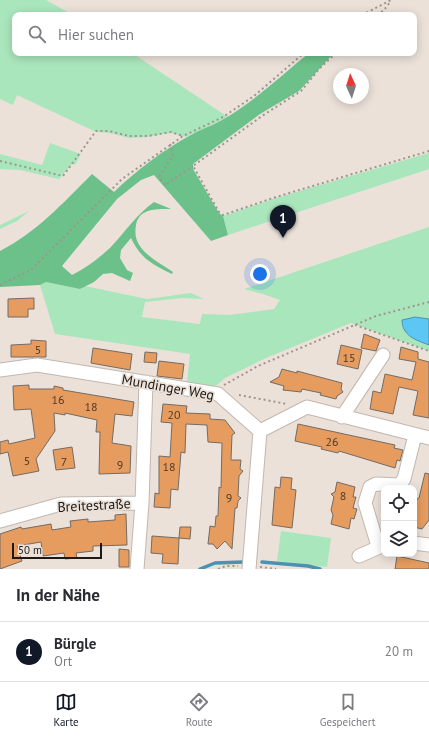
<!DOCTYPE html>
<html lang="de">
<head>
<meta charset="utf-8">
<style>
	:root { --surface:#fff; --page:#f7f7f7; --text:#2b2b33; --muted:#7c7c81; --line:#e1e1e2; --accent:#111827 }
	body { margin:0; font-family:"PT Sans",sans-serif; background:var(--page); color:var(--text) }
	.controls { position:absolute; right:12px; bottom:12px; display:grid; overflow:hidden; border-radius:8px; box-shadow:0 2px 10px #0003 }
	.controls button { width:36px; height:36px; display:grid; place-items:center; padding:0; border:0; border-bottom:1px solid var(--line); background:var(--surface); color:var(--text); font:20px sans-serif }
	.compass { position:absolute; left:333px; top:68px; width:36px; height:36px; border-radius:50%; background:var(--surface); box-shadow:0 2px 10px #0003; rotate:356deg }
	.scale { position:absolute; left:12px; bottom:10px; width:90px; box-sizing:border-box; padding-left:4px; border:2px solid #1c1916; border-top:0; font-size:11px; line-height:14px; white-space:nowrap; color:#1c1916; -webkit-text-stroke:3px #ebe1d9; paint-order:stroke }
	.you { position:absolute; left:260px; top:274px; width:14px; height:14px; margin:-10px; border:3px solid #fff; border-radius:50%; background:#1a73e8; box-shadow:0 0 0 6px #1a73e833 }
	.badge { display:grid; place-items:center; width:26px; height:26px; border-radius:50%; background:var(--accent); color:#fff; font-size:13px; font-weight:700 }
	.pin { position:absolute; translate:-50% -33px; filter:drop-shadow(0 1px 2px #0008) }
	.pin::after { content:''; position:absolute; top:21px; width:14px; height:12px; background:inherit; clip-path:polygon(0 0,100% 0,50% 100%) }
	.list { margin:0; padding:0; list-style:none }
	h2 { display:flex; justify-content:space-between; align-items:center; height:52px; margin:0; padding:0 16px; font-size:17px }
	h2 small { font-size:13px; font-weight:400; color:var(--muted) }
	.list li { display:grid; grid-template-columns:26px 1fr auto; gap:12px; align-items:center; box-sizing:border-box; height:60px; padding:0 16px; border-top:1px solid var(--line) }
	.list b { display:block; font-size:15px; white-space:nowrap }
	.list p { margin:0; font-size:13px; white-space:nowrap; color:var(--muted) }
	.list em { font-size:13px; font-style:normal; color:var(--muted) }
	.icon { flex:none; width:22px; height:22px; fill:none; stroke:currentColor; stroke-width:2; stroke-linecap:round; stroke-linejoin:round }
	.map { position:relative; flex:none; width:429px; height:569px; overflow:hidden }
	.search { position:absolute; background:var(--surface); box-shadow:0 2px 10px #0003; left:12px; right:12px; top:12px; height:44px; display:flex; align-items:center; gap:10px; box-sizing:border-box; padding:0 14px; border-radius:8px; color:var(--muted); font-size:15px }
	.sheet { height:112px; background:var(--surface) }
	nav { display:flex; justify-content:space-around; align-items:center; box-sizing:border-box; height:56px; border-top:1px solid var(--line); background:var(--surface); font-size:11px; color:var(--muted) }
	nav a { display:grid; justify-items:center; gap:2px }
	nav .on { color:var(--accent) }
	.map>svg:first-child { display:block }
	.green { fill:#aae6bc }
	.forest { fill:#6bc189 }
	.water { fill:#5cc6f4; stroke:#4992b1 }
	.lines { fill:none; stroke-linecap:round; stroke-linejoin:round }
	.stream { stroke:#4992b1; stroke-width:3.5 }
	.building { fill:#e59c5e; stroke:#746b64 }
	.minor-casing { stroke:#c1b7af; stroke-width:15 }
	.path { stroke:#9d958f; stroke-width:2; stroke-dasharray:2 3; stroke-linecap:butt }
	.minor { stroke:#fff; stroke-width:13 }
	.labels { text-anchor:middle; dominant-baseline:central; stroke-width:3.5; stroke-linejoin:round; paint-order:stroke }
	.number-label { font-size:12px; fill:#4e3a28 }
	.street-label { font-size:14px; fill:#1c1916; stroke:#ebe1d9 }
</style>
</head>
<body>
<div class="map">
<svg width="429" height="569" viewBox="0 0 429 569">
	<rect width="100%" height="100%" fill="#ebe1d9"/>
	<path class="green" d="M0,0H46L73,15H15V53H132L228,117L186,137L170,133L148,137L129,138L110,133L96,132L17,95L13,105L0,99Z
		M50,143L81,154L75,165L72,164L59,179L20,170L0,169V154L42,165Z
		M429,153V169L228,235L223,216L276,198Z
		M29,211L17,221L0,229V225Z
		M429,227V319L415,317L402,320C401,336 416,340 429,345V351L351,323L266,358L225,378L217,385L211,387L187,383L190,354L55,334L40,285L46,282L80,289L85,286L147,299L191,293L204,299L183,298L145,302L142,317L200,324L202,314L229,315L274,309L280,300L263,294L244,289Z
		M281,531L331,538L327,567L277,561Z"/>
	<path class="forest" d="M309,53H334L299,91L260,114L193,164V169L219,213L223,216L228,235L211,241L154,175L141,180L117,199L62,266L72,275C86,268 98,259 110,248C125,232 136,215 154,202L171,209C157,209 139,208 136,225C135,231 135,237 138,243C145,256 161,264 173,272L172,274C153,265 140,258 131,238L121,250L120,258L127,270L133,273L130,281L112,273L103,274L94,282L80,289L46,282L40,285L0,287V251C37,232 63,203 92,174L114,192C137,170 163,150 191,135C203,128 217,124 229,116C258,98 282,75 309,53Z"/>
	<path class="water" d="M415,317L429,319V345C416,340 402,336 402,320Z"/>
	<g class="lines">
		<path class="stream" d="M262,562L308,566L320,569
			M200,569L215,563L243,562"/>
	</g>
	<path class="building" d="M34,298V309H28V317H8V299Z
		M364,334L380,340L376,351L361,348Z
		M31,340L46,341V357H11V345L31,344Z
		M341,345L362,350L358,369L337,364Z
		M401,347L418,352V359L429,362V418L413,415L418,391L399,387L393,414L370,409L373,391L381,393L385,374L412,380L416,362L399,359Z
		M93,348L132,354L130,370L91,363Z
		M145,352L157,353L156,363L144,362Z
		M159,361L184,364L182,379L157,376Z
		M282,369L297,373V371L342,383L341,389L343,392L337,396L336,399L320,395L321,393L302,389L301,392L283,390L284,386L270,382L279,377Z
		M29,385V389H54V386L63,388V390L134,402L132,416L115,414L112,443L131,446L130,473L99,474L100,432H96L97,420L65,413V415L54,413L55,431L36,459L39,471L13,476L8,452L0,454V442L8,440L9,444L35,438L31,409L14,410L13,386Z
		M163,404L187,406L186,413L210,414V419L225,420L235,433L232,435L231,460H241L240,469L243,471L239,476L238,496L241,498L238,501L237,508H235L232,549L225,541L217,549L213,544H208L210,526L215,527L216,516H218L219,487L221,488L222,443L208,442L207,425L186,424L185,453L181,452L178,490L171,489L170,508L154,507L155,493L159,494V456L170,457L172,423L161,422Z
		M298,424L395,445L394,448L403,450L400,461L397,460L395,468L339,451L338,453L321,449L322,447L295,441Z
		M72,447L75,468L56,470L53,450Z
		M425,473L429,474V520L422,529L414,527V501L419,498Z
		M281,477L292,478L291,489L296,490L292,528L272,525L275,487L280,488Z
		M337,482L355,487L353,497H356L353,508L357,509L354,519L351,518L349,529L331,524L333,515L331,510L334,497L331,494L335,492Z
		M126,514L127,545L93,546V551L76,553L77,558L65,559L64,553L43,556L41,542L17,546L22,561L0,569V534L21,527L22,529L51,524L52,530L71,527L70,521L88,519V522L115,520V515Z
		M180,527H191L190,539L179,538L178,564L162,563L163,554L151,553L152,536L179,538Z
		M119,549L129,550V567H119Z
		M397,556L429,563V569H395Z"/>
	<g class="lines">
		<defs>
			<path id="minor" d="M0,370L37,365L218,394L260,431L307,407L429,438
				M342,417L383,355
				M0,521L61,504L142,503
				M414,543L429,545
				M378,546L365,503L370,487L376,484L399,485L404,479L415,435
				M359,556L384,545
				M137,569L142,503L146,382
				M249,569L260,431"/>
		</defs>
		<use href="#minor" class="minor-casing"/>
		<path class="path" d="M362,15L391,0
			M377,15L384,10L391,1
			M336,53L320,68L301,91L262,116L193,166L219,212L223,215L276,197L429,151
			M170,144L173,155L159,177L165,185L193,166
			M0,161L63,176L96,131H109L129,136H148L171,132L183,136
			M0,285L31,270L122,179L183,136L223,117L254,96L304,53
			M355,325L429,351
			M224,385L258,366L376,316L429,302
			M239,395L287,404
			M260,567L276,569
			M218,569L226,566H238"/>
		<use href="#minor" class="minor"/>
	</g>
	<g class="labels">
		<g class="number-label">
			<text x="38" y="349">5</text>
			<text x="349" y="357">15</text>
			<text x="58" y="399">16</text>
			<text x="91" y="406">18</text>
			<text x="174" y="414">20</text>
			<text x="332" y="441">26</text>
			<text x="27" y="460">5</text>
			<text x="64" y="461">7</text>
			<text x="120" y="464">9</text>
			<text x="169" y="466">18</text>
			<text x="343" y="495">8</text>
			<text x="229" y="497">9</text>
		</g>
		<g class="street-label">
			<text transform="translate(168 387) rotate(10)">Mundinger Weg</text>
			<text transform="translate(94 505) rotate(-3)">Breitestraße</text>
		</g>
	</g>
</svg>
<div class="controls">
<button><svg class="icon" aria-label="locate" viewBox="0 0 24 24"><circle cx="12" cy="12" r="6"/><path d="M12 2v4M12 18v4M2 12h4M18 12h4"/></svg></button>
<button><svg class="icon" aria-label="layers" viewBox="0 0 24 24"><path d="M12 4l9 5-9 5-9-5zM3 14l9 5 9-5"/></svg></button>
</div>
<svg class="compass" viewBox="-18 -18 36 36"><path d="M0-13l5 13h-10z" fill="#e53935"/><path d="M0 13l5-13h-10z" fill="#7c7c81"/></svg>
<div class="scale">50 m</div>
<div class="you"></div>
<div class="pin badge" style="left:283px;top:238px">1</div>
<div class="search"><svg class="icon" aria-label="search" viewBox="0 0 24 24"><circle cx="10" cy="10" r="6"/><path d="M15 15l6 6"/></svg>Hier suchen</div>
</div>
<section class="sheet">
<h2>In der Nähe<small></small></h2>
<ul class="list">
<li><span class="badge">1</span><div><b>Bürgle</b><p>Ort</p></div><em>20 m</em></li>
</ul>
</section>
<nav>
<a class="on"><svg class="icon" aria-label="map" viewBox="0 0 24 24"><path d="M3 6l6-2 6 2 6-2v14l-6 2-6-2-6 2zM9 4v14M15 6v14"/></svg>Karte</a>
<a><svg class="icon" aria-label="directions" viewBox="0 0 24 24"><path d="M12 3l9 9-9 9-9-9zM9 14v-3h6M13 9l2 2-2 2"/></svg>Route</a>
<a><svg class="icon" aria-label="saved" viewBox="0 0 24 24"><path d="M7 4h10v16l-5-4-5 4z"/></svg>Gespeichert</a>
</nav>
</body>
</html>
